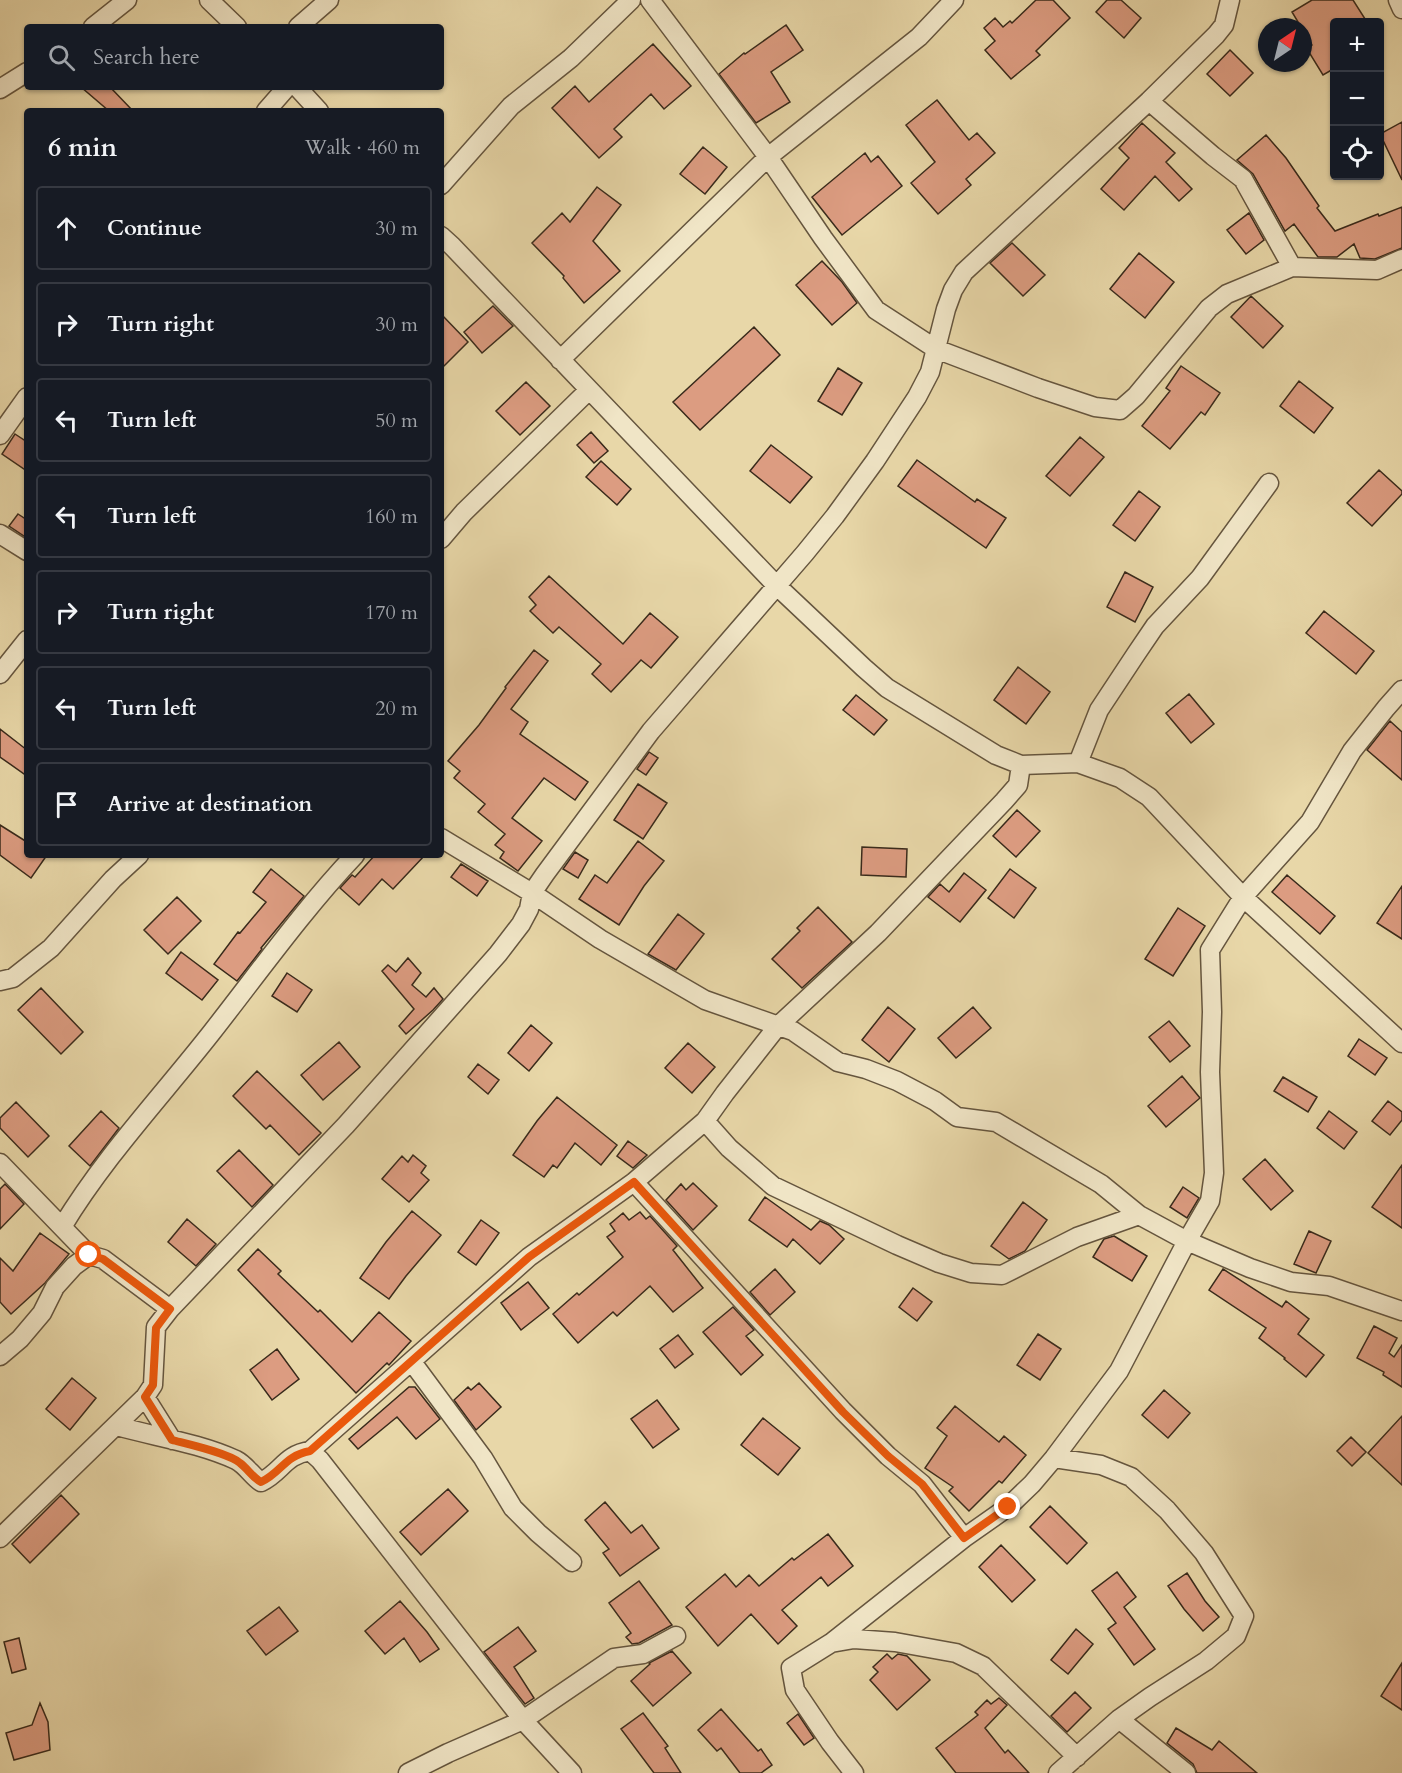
<!DOCTYPE html>
<html lang="en">
<head>
<meta charset="utf-8">
<style>
	:root { --surface:#171b24; --page:#242831; --text:#f1f3f6; --muted:#9ea1a6; --line:#363941 }
	body { margin:0; font-family:Cardo,serif; background:var(--page); color:var(--text) }
	.controls { position:absolute; right:18px; top:18px; display:grid; overflow:hidden; border-radius:6px; box-shadow:0 2px 4px #0004 }
	.controls button { width:54px; height:54px; display:grid; place-items:center; padding:0; border:0; border-bottom:2px solid var(--line); background:var(--surface); color:var(--text); font:30px sans-serif }
	.compass { position:absolute; left:1258px; top:18px; width:54px; height:54px; border-radius:50%; background:var(--surface); box-shadow:0 2px 4px #0004; rotate:35deg }
	.stop { position:absolute; width:18px; height:18px; margin:-14px; border:4px solid #ea580c; border-radius:50%; background:#fff }
	.stop.end { background:#ea580c; border-color:#fff; box-shadow:0 2px 6px #0008 }
	.list { margin:0; padding:0; list-style:none }
	h2 { display:flex; justify-content:space-between; align-items:center; height:78px; margin:0; padding:0 24px; font-size:26px }
	h2 small { font-size:20px; font-weight:400; color:var(--muted) }
	.list li { display:grid; grid-template-columns:39px 1fr auto; gap:18px; align-items:center; box-sizing:border-box; height:84px; margin:0 12px 12px; padding:0 12px; border:2px solid var(--line); border-radius:6px }
	.list b { display:block; font-size:22px; white-space:nowrap }
	.list em { font-size:20px; font-style:normal; color:var(--muted) }
	.icon { flex:none; width:33px; height:33px; fill:none; stroke:currentColor; stroke-width:2; stroke-linecap:round; stroke-linejoin:round }
	.map { position:relative; flex:none; width:1402px; height:1773px; overflow:hidden }
	.search { position:absolute; background:var(--surface); box-shadow:0 2px 4px #0004; left:24px; top:24px; width:420px; height:66px; display:flex; align-items:center; gap:15px; box-sizing:border-box; padding:0 21px; border-radius:6px; color:var(--muted); font-size:22px }
	.panel { position:absolute; background:var(--surface); box-shadow:0 2px 4px #0004; left:24px; top:108px; width:420px; height:750px; border-radius:6px }
	.map>svg:first-child { display:block }
	.building { fill:#dc9c81; stroke:#392a1b; stroke-width:1.5 }
	.lines { fill:none; stroke-linecap:round; stroke-linejoin:round }
	.minor-casing { stroke:#65553e; stroke-width:21 }
	.minor { stroke:#f0e5c6; stroke-width:18 }
	.route { stroke:#ea580c; stroke-width:8 }
</style>
</head>
<body>
<div class="map">
<svg width="1402" height="1773" viewBox="0 0 1402 1773">
	<rect width="100%" height="100%" fill="#e8d7a8"/>
	<filter id="stains"><feTurbulence type="fractalNoise" baseFrequency=".00333" numOctaves="4"/><feColorMatrix values="0 0 0 0 .2 0 0 0 0 .09 0 0 0 0 .02 0 0 0 .5 -.17"/></filter>
	<radialGradient id="worn" r=".72"><stop offset=".6" stop-color="#630" stop-opacity="0"/><stop offset="1" stop-color="#630" stop-opacity=".3"/></radialGradient>
	<path class="building" d="M1036,0H1053L1070,18L1036,51L1040,55L1011,79L985,50L995,41L984,28L995,18L1003,27L1010,21L1012,23Z
		M1107,0H1121L1141,18L1124,38L1096,12Z
		M1312,0H1353L1367,22H1335V68L1323,75L1307,49L1312,45L1303,27H1301L1292,12Z
		M786,25L803,50L771,72L790,102L756,123L719,74L744,53L745,54Z
		M653,44L691,86L664,109L651,94L614,129L622,137L599,158L552,108L575,86L589,102Z
		M1230,50L1253,73L1230,96L1207,74Z
		M81,87H110L133,111H109Z
		M937,100L969,140L977,133L995,153L966,179L971,185L938,214L911,183L935,162L906,125Z
		M1402,122V180L1380,134Z
		M1142,123L1175,153L1166,162L1192,189L1179,201L1155,176L1124,210L1101,189L1129,158L1119,148Z
		M1266,135L1286,158L1319,206L1317,208L1335,231L1378,214L1379,216L1402,207V248L1375,259L1360,258L1354,244L1337,257H1318L1294,224L1285,231L1253,174L1237,160Z
		M703,147L727,167L705,194L680,174Z
		M865,153L871,162L878,156L902,186L842,235L812,197Z
		M597,187L621,205L593,241L620,271L584,303L563,278L564,276L532,243L562,213L570,222Z
		M1249,213L1264,240L1246,254L1227,230Z
		M1012,243L1045,275L1023,296L990,263Z
		M1139,253L1174,282L1145,318L1110,289Z
		M822,261L842,282L857,303L832,325L796,285Z
		M1251,296L1283,326L1263,348L1231,317Z
		M493,306L513,326L482,353L464,332Z
		M441,314L468,342L441,369Z
		M754,327L780,355L700,430L673,402Z
		M1181,366L1220,393L1205,415L1201,412L1170,449L1142,426L1170,391L1166,388Z
		M838,368L862,383L842,415L818,401Z
		M1299,381L1333,408L1314,433L1280,406Z
		M526,382L550,406L520,435L496,411Z
		M591,432L608,451L594,463L577,445Z
		M15,434L27,442V471L2,454Z
		M1080,437L1104,457L1070,496L1046,476Z
		M771,445L812,477L790,503L750,471Z
		M917,460L975,502L977,499L1006,518L986,548L898,486Z
		M601,461L631,489L617,505L586,477Z
		M1379,470L1402,491V494L1372,526L1347,503Z
		M1139,491L1160,507L1135,541L1113,525Z
		M18,514L27,520V538L9,526Z
		M1125,572L1153,587L1135,622L1107,607Z
		M549,576L623,644L650,613L678,637L651,668L641,660L611,692L592,674L601,664L559,627L553,633L530,611L536,605L529,597Z
		M1324,611L1374,651L1356,674L1306,633Z
		M534,650L548,661L511,709L528,722L520,734L588,782L575,800L544,778L512,818L542,841L518,871L500,858L504,852L495,845L505,834L478,812L485,804L454,778L460,771L448,761L479,725L506,688L505,687Z
		M1018,667L1050,692L1026,724L994,700Z
		M1189,694L1214,724L1191,743L1166,713Z
		M856,695L887,720L874,735L843,710Z
		M1390,721L1402,732V780L1367,750Z
		M0,729L27,750V776L0,757Z
		M649,752L658,758L646,775L637,769Z
		M638,784L667,803L643,839L614,820Z
		M1017,810L1040,831L1016,857L993,836Z
		M0,825L27,842V855H47L31,878L0,855Z
		M638,841L664,861L644,886L619,925L579,899L595,875L607,883Z
		M862,847L907,849L906,877L861,875Z
		M575,852L588,860L578,878L563,869Z
		M375,855H425L393,889L382,879L359,905L340,888L352,875L355,877Z
		M461,864L488,881L477,896L451,877Z
		M271,869L304,896L261,948L262,949L237,981L214,964L238,932L240,933L266,902L253,892Z
		M1010,869L1036,888L1014,918L988,898Z
		M964,873L986,890L960,922L928,897L940,884L949,892Z
		M1287,875L1335,916L1320,934L1272,892Z
		M1402,886V939L1377,923Z
		M177,897L201,921L168,954L144,930Z
		M818,907L852,942L802,988L772,959L800,931L797,928Z
		M1178,908L1205,926L1173,976L1145,959Z
		M678,914L704,934L676,970L648,954Z
		M181,952L218,980L202,1000L166,973Z
		M408,958L421,973L412,985L426,997L434,988L443,999L433,1010L406,1034L399,1026L414,1009L382,971L388,965L396,972Z
		M287,973L312,990L297,1012L272,996Z
		M41,988L83,1032L61,1054L18,1010Z
		M888,1007L915,1029L889,1062L862,1040Z
		M973,1007L991,1028L956,1058L938,1038Z
		M1169,1021L1190,1046L1170,1062L1149,1037Z
		M531,1025L552,1043L529,1071L508,1053Z
		M1359,1039L1387,1058L1375,1075L1348,1056Z
		M339,1042L360,1067L323,1100L301,1075Z
		M688,1043L715,1067L692,1093L665,1068Z
		M478,1064L499,1080L488,1094L468,1077Z
		M257,1071L321,1133L299,1155L270,1125L266,1129L233,1096Z
		M1182,1076L1200,1098L1166,1127L1148,1106Z
		M1283,1077L1317,1097L1308,1112L1274,1091Z
		M557,1097L617,1145L601,1165L575,1143L557,1168L553,1165L544,1177L513,1155L537,1121Z
		M1388,1101L1402,1112V1120L1390,1135L1372,1121Z
		M16,1102L49,1136L28,1157L0,1128V1118Z
		M101,1111L119,1128L90,1166L69,1146Z
		M1329,1111L1357,1132L1344,1149L1317,1128Z
		M628,1141L647,1155L633,1168L617,1156Z
		M239,1150L273,1185L252,1207L217,1171Z
		M413,1155L426,1166L421,1173L429,1180L409,1202L382,1179L402,1156L408,1162Z
		M1265,1159L1293,1191L1271,1210L1243,1179Z
		M1402,1165V1228L1372,1207Z
		M693,1183L717,1206L693,1230L666,1200L681,1184L686,1190Z
		M5,1184L24,1204L0,1229V1189Z
		M1183,1187L1199,1198L1187,1218L1170,1207Z
		M765,1197L811,1230L820,1221L829,1225L844,1239L820,1264L793,1239L787,1247L749,1220Z
		M1023,1202L1047,1220L1025,1251L1009,1259L991,1246Z
		M412,1211L441,1235L406,1276L389,1299L360,1278L386,1242Z
		M640,1212L646,1219L650,1216L677,1246L673,1250L703,1288L673,1312L650,1286L617,1316L613,1312L578,1343L553,1314L577,1293L579,1295L623,1257L607,1237L615,1231L610,1224L623,1213L629,1220Z
		M187,1219L216,1244L196,1266L168,1242Z
		M481,1220L499,1233L476,1265L458,1252Z
		M1309,1231L1331,1241L1316,1273L1294,1264Z
		M40,1233L69,1254L45,1283L11,1314L0,1302V1258L13,1271Z
		M1114,1236L1147,1256L1132,1281L1093,1257L1104,1239Z
		M258,1249L281,1271L278,1274L318,1312L320,1310L352,1342L379,1312L411,1341L389,1365L387,1363L356,1393L238,1270Z
		M775,1269L795,1292L770,1315L750,1292Z
		M1223,1269L1282,1307L1286,1301L1309,1319L1298,1334L1324,1355L1306,1377L1284,1359L1285,1358L1259,1338L1266,1328L1209,1290Z
		M528,1282L549,1308L521,1330L501,1303Z
		M913,1288L932,1302L917,1321L899,1307Z
		M733,1307L754,1330L746,1336L763,1355L741,1375L703,1332Z
		M1374,1326L1397,1338L1389,1353L1394,1357L1402,1345V1387L1383,1375L1384,1372L1357,1358Z
		M1038,1334L1061,1349L1040,1380L1017,1365Z
		M678,1335L693,1354L675,1368L660,1349Z
		M277,1349L299,1379L272,1400L250,1370Z
		M72,1378L96,1398L70,1430L46,1409Z
		M479,1383L501,1407L476,1430L454,1400L468,1387L471,1390Z
		M409,1387H415L440,1419L416,1439L397,1417L358,1449L349,1439Z
		M1164,1390L1190,1413L1168,1438L1142,1415Z
		M657,1400L679,1429L653,1448L631,1419Z
		M955,1406L999,1442L1004,1436L1026,1455L1002,1483L999,1481L969,1511L949,1491L953,1487L925,1468L947,1436L937,1428Z
		M1402,1416V1485L1368,1453Z
		M763,1418L800,1448L778,1475L741,1445Z
		M1351,1437L1366,1452L1352,1466L1337,1451Z
		M448,1489L468,1511L421,1555L400,1532Z
		M61,1495L79,1514L30,1563L12,1544Z
		M605,1502L631,1533L642,1525L659,1548L620,1576L603,1553L609,1549L585,1520Z
		M1050,1506L1087,1543L1067,1564L1030,1527Z
		M828,1534L853,1566L828,1586L821,1577L782,1610L797,1626L778,1644L751,1614L718,1646L686,1607L725,1574L736,1587L749,1575L759,1586L792,1558L794,1560Z
		M1001,1545L1035,1580L1012,1602L979,1567Z
		M1117,1572L1136,1597L1124,1607L1155,1649L1134,1665L1108,1629L1116,1623L1092,1591Z
		M1187,1573L1205,1601L1219,1617L1203,1631L1184,1609L1168,1586Z
		M639,1581L672,1625L639,1643L632,1644L626,1637L631,1633L609,1603Z
		M400,1601L427,1632L439,1649L420,1662L404,1638L385,1654L365,1631Z
		M279,1607L298,1631L266,1655L247,1631Z
		M518,1627L536,1651L514,1667L534,1698L525,1704L484,1652Z
		M1076,1629L1093,1644L1068,1674L1051,1660Z
		M19,1638L26,1669L12,1673L4,1642Z
		M672,1651L691,1673L653,1706L631,1681L650,1664L649,1663Z
		M887,1654L892,1659L898,1654L907,1656L930,1680L897,1710L870,1680L878,1672L873,1667Z
		M1402,1663V1710L1381,1696Z
		M1075,1692L1091,1708L1067,1732L1051,1716Z
		M999,1698L1007,1705L985,1728L1005,1753L1008,1750L1029,1773H956L936,1748L978,1715L975,1712L987,1700L991,1704Z
		M40,1703L48,1722L50,1750L14,1760L6,1733L32,1725Z
		M721,1709L758,1751L761,1749L772,1765L761,1773H740L721,1748L717,1751L698,1730Z
		M643,1713L668,1746L665,1748L681,1773H654L621,1729Z
		M798,1714L814,1738L804,1745L787,1723Z
		M1176,1728L1212,1750L1219,1741L1257,1773H1197L1193,1764L1167,1743Z"/>
	<g class="lines">
		<defs>
			<path id="minor" d="M209,0L237,27
				M650,0L768,157L823,238L876,310L936,349L1038,388L1095,407L1120,410L1136,396L1209,308L1227,294L1292,267L1377,270L1402,259
				M1398,0L1402,9
				M93,27L127,0
				M298,27L329,0
				M297,87L319,111
				M0,89L27,72
				M1149,101L1213,156L1243,179L1292,267
				M266,111L287,87
				M441,185L511,106L571,58L631,0
				M441,236L452,246L776,585L864,668L887,688L996,755L1021,765L1078,763L1120,778L1149,797L1243,897L1402,1043
				M560,360L768,157L919,37L954,0
				M0,435L27,397
				M0,534L27,551
				M441,539L464,512L589,390
				M0,674L27,640
				M1078,763L1099,710L1136,654L1155,626L1200,578L1269,483
				M441,838L532,893L600,939L705,1000L793,1031L838,1062L866,1069L897,1081L935,1101L957,1117L996,1122L1101,1184L1139,1215
				M0,981L13,978L51,948L113,879L139,855
				M705,1121L725,1093L777,1027L878,933L1004,801L1018,785L1021,765
				M0,1163L89,1255
				M634,1182L843,1411L888,1456L922,1484L964,1538
				M62,1227C105,1156 161,1097 212,1032C259,972 303,910 355,855
				M0,1356L20,1339L42,1313L55,1287L74,1266L89,1255L103,1259L170,1309
				M412,1362L483,1458L513,1508L538,1533L572,1562
				M145,1397L172,1440
				M117,1426C156,1437 199,1443 236,1460C246,1465 252,1476 261,1482C282,1472 284,1455 310,1451L320,1460L523,1720L572,1773
				M310,1451L529,1257L634,1182L705,1121L729,1148L773,1186L897,1245L939,1263L971,1273L1002,1275L1077,1237L1139,1215L1187,1241L1250,1268L1291,1282L1329,1286L1402,1311
				M1054,1458L1101,1465L1131,1477L1167,1510L1204,1553L1244,1616L1236,1636L1206,1661L1150,1697L1119,1719L1058,1773
				M0,1538L145,1397L153,1385L156,1327L170,1309L346,1125L498,954L521,924L529,909L532,893L545,874L651,731L805,553L835,516L875,461L917,397L930,372L946,309L953,290L964,272L1149,101L1216,35L1224,25L1230,0
				M831,1643L964,1538L1008,1507L1032,1484L1054,1458L1119,1371L1187,1241L1210,1201L1214,1173L1210,1072L1212,1012L1210,950L1243,897L1310,822L1352,751L1386,708L1402,690
				M1119,1719L1186,1773
				M408,1773L448,1753L523,1720L614,1658L643,1654L676,1636
				M854,1773L830,1742L795,1690L791,1668L831,1643L854,1639L895,1642L956,1653L983,1666L1077,1757"/>
		</defs>
		<use href="#minor" class="minor-casing"/>
		<use href="#minor" class="minor"/>
	</g>
	<g class="lines">
		<path class="route" d="M89,1255L103,1259L170,1309L156,1328L153,1385L145,1397L172,1440C187,1444 228,1453 240,1463C248,1469 252,1477 261,1482C282,1472 284,1456 310,1451L529,1257L634,1182L843,1412L888,1456L922,1484L964,1538L1008,1507"/>
	</g>
	<rect width="100%" height="100%" filter="url(#stains)"/>
	<rect width="100%" height="100%" fill="url(#worn)"/>
</svg>
<div class="controls">
<button>+</button>
<button>−</button>
<button><svg class="icon" aria-label="locate" viewBox="0 0 24 24"><circle cx="12" cy="12" r="6"/><path d="M12 2v4M12 18v4M2 12h4M18 12h4"/></svg></button>
</div>
<svg class="compass" viewBox="-18 -18 36 36"><path d="M0-13l5 13h-10z" fill="#e53935"/><path d="M0 13l5-13h-10z" fill="#9ea1a6"/></svg>
<div class="stop" style="left:89px;top:1255px"></div>
<div class="stop end" style="left:1008px;top:1507px"></div>
<div class="search"><svg class="icon" aria-label="search" viewBox="0 0 24 24"><circle cx="10" cy="10" r="6"/><path d="M15 15l6 6"/></svg>Search here</div>
<section class="panel">
<h2>6 min<small>Walk · 460 m</small></h2>
<ul class="list">
<li><svg class="icon" aria-label="ahead" viewBox="0 0 24 24"><path d="M12 20V5M6 11l6-6 6 6"/></svg><div><b>Continue</b></div><em>30 m</em></li>
<li><svg class="icon" aria-label="right" viewBox="0 0 24 24"><path d="M7 20v-9h11M14 6l5 5-5 5"/></svg><div><b>Turn right</b></div><em>30 m</em></li>
<li><svg class="icon" aria-label="left" viewBox="0 0 24 24"><path d="M17 20v-9H6M10 6l-5 5 5 5"/></svg><div><b>Turn left</b></div><em>50 m</em></li>
<li><svg class="icon" aria-label="left" viewBox="0 0 24 24"><path d="M17 20v-9H6M10 6l-5 5 5 5"/></svg><div><b>Turn left</b></div><em>160 m</em></li>
<li><svg class="icon" aria-label="right" viewBox="0 0 24 24"><path d="M7 20v-9h11M14 6l5 5-5 5"/></svg><div><b>Turn right</b></div><em>170 m</em></li>
<li><svg class="icon" aria-label="left" viewBox="0 0 24 24"><path d="M17 20v-9H6M10 6l-5 5 5 5"/></svg><div><b>Turn left</b></div><em>20 m</em></li>
<li><svg class="icon" aria-label="arrive" viewBox="0 0 24 24"><path d="M6 21V4h12l-3 4 3 4H6"/></svg><div><b>Arrive at destination</b></div></li>
</ul>
</section>
</div>
</body>
</html>
